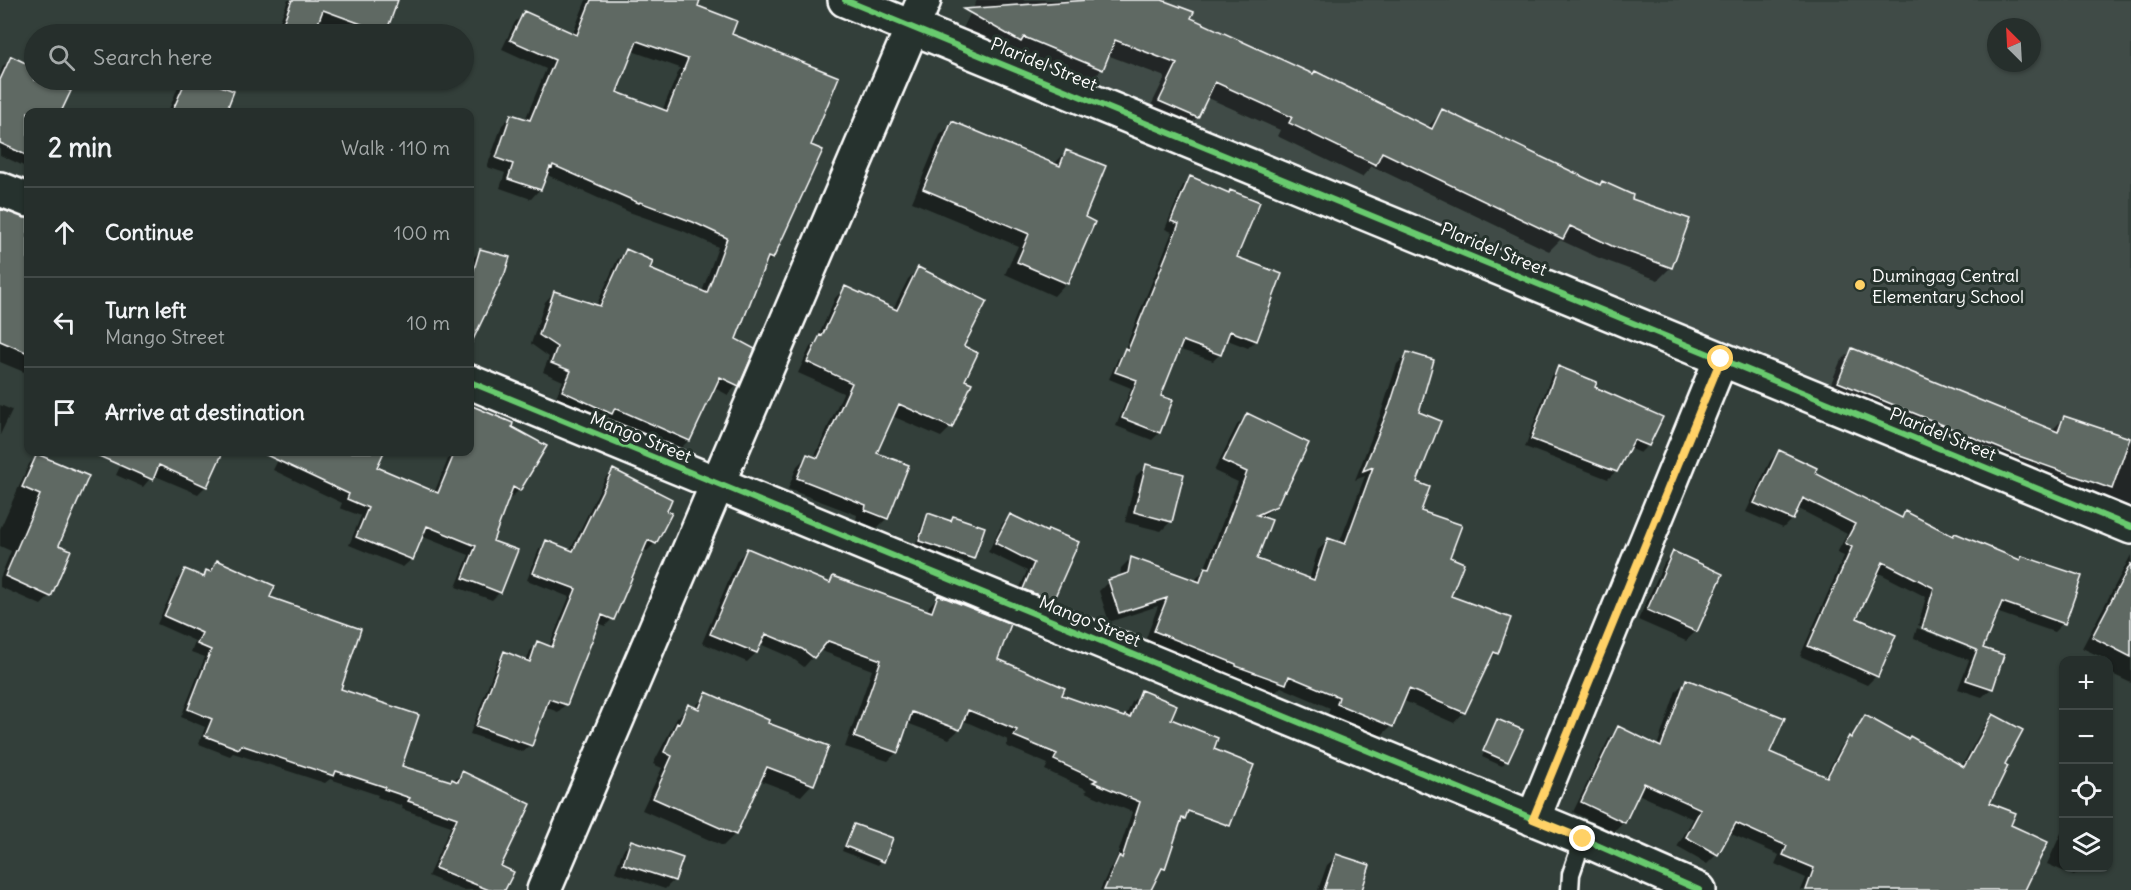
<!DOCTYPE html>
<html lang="en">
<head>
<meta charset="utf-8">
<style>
	:root { --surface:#262f2c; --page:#323b38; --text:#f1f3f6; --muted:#a4a9a9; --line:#424a48 }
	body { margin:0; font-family:Delius,sans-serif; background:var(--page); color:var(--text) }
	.controls { position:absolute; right:18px; bottom:18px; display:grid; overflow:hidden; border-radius:12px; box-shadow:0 2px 4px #0004 }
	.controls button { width:54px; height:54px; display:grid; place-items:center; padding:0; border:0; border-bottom:2px solid var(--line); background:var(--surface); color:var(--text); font:30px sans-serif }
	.compass { position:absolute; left:1987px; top:18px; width:54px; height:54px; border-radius:50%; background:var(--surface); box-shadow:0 2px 4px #0004; rotate:336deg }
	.stop { position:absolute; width:18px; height:18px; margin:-14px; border:4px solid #ffd166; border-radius:50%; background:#fff }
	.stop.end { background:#ffd166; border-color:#fff; box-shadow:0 2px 6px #0008 }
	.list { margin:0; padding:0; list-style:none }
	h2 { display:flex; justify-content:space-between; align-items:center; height:78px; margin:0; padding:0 24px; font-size:26px }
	h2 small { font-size:20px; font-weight:400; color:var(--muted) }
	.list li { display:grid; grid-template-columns:39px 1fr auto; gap:18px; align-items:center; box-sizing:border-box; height:90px; padding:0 24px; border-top:2px solid var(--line) }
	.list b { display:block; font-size:22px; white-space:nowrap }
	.list p { margin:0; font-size:20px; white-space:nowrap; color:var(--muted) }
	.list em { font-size:20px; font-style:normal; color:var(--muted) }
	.icon { flex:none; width:33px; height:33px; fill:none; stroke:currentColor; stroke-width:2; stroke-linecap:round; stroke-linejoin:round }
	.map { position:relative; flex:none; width:2131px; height:890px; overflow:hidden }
	.search { position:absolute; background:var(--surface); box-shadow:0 2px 4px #0004; left:24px; top:24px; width:450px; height:66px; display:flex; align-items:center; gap:15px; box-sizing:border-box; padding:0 21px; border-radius:33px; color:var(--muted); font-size:22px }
	.panel { position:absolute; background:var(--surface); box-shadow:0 2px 4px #0004; left:24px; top:108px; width:450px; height:348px; border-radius:12px }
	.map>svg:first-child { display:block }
	.built { fill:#404c47; fill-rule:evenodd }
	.shadow { fill:#0007; fill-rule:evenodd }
	.building { fill:#5f6964; stroke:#fff; stroke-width:1.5; fill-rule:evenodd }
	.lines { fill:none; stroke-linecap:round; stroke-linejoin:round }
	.service-casing { stroke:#fff; stroke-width:21 }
	.minor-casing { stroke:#fff; stroke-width:38 }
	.secondary-casing { stroke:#fff; stroke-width:38 }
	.service { stroke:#26332d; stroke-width:16 }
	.minor { stroke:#26332d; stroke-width:33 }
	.secondary { stroke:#26332d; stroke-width:33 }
	.cycleway-casing { stroke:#26332d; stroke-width:10 }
	.cycleway { stroke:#67ca6e; stroke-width:6 }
	.route { stroke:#ffd166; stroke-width:8 }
	.poi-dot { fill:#ffd166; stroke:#26332d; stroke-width:2 }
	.labels { text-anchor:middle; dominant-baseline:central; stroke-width:6; stroke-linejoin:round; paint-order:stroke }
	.street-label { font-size:18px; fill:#fff; stroke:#26332d }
	.poi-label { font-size:18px; fill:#fff; stroke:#26332d; text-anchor:start }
</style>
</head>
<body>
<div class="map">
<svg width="2131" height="890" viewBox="0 0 2131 890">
	<rect width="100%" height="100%" fill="#333f3a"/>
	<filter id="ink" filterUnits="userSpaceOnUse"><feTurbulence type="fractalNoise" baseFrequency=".0167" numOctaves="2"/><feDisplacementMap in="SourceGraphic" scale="12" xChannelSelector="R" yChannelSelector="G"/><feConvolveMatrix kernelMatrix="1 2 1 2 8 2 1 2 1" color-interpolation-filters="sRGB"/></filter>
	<g filter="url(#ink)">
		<path class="built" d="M977,0H2131V506L964,29ZM1996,27H2032V63H1996Z"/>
		<path class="shadow" d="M288,0H397L382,34H359L318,20L311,34H285L276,31Z
			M586,0H699L696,7L731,35L809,146L772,258L762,268L734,340L753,349L737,385L728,395L713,387L688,441L679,450L607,417L602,422L554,401L563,381L543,372L549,357L531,344L545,302L554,292L596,306L617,260L626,251L648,269L702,292L718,247L683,231L629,212L545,174L540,189L531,199L500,188L505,173L487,167L502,125L512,116L525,120L546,69L502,49L515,22L524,13L572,35ZM632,51L680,68L662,111L615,93Z
			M977,0H1158L1189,19L1427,128L1442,111L1629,200L1671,267L1658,280L1599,258L1560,240L1549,251L1372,166L1362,177L1277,136L1280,130L1206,97L1197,118L1184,130L1147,114L1165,77L1107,55L1102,69L1089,82L1012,50L1007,54L958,39ZM1018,33L1098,66V69L1017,35Z
			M12,58L34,69V80H42L69,92L59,112H28V168L0,155V74L3,66Z
			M184,80H200L232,92L224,112H168L179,84Z
			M953,123L1053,165L1066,152L1083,218L1093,222L1066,283L1054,296L1005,274L1018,246L912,202L940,135Z
			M1190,178L1235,258L1281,275L1255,341L1248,348L1225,339L1220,354L1213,361L1178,349L1159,397L1171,401L1159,433L1152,440L1116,426L1131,388L1109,379L1118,358L1124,351L1172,232L1165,229L1183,185Z
			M0,211L21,219H28L20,242L28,246V367L24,372L0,362Z
			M481,250L504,273L470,343V269L472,259Z
			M918,269L962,347L963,381L951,427L941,437L892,416L875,454L887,518L877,528L856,520L857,515L788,489L797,466L808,455L814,458L843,393L798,373L810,347L816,342L835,298L845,288L893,309L908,279Z
			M1852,350L2051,431L2064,418L2131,441V508L2102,496L2098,501L1826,395L1840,362Z
			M1407,354L1417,413L1415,483L1419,511L1448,558L1449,596L1497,653L1488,662L1464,712L1454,723L1402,700L1391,726L1381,736L1328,714L1330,708L1281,687L1275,693L1227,676V674L1145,641L1158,606L1109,622L1099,591L1109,581L1120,578L1121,568L1131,558L1194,581L1204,570L1238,482L1214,471L1237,425L1247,415L1282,491L1276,505L1261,518L1255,560L1309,580L1318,550L1329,540L1339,544L1365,476L1355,480L1380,416L1397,364Z
			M1559,368L1593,387L1648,445L1640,453L1628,448L1616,471L1608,479L1525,447L1551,376Z
			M0,405L12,410L0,435Z
			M474,409L519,490L511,498L508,497L491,542L500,592L492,600L456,587L469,555L421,536L412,559L403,567L349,545L361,516L340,508L342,503L273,470L278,460L262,452H382L375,468L434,493L451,452H470V413Z
			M127,452H221L206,486L198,494L153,475L143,487L116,475Z
			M1779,452L1813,474L1900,519L1906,513L1953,538L2019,561L2022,558L2063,623L2054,632L1996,612L1981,649L1992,688L1982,697L1958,689L1969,660L1914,638L1917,628L1978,652V649L1918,625L1926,597L1877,572L1855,619L1876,676L1867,685L1800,656L1844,556L1837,553L1847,534L1797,508L1792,519L1783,528L1746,512L1770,461Z
			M38,455L57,546L50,596L41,605L0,587V578L11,551L0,546V529L29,464Z
			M1146,466L1171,521L1161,531L1125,522L1136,476Z
			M613,471L670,514L655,543L647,551L643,549L612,619L605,626L597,623L566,704L558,712L545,707L531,745L523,752L470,734L497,661L505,653L526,662L530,651L538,643L549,647L569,597L527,580L539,549L547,542L570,551L605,478Z
			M929,515L949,522L954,517L973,558L968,563L915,546L924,520Z
			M1010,515L1046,533L1052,600L1044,609L1016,597L1027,571L988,552L1002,524Z
			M747,550L828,583L833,578L927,612L929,606L939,596L996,660L1060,696L1125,718L1132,702L1142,692L1169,719L1183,818L1179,821L1149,890H1100L1110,868L1115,862L1132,812L1085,792L1088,790L1045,770L1048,764L1006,746L1008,740L962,720L959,730L949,739L907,723L897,752L888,761L845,747L872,670L819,650L804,667L792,658L760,644L756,653L747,662L702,643L737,560Z
			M1674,553L1721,575L1695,632L1686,641L1638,620L1664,563Z
			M2131,555V683L2108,672V660L2082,648Z
			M217,562L268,597L400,767L450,783L463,773L499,867L504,890H462L428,876L451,826L402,809L403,806L377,797L378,795L330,779L325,783L233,753L230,756L199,744L205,727L181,717L205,657L191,652L195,641L157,624L178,578L186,571L201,577Z
			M1686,681L1768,753L1824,778L1840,748L1865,717L1907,741L1961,767L1984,726L1993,716L2002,765L1988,804L2009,825L2046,843L2025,890H1801L1806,878L1775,864L1779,855L1729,833L1717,854L1707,864L1677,847L1693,819L1638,794L1624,822L1614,832L1573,812L1609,738L1619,728L1657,746L1676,691Z
			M707,694L766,724L812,784L801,796L759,780L735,834L723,846L642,810L662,768L653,764L677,718L689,706L694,708Z
			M1498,721L1506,761L1502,766L1482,757L1497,724H1495Z
			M854,825L882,861L878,865L842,851L850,830Z
			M2063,829L2064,868H2083L2074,876L2047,864Z
			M632,842L674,880L665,889L615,872L623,850Z
			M1337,856L1360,890H1318L1327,865Z"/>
		<path class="building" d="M292,0H398L386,33L323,10L314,34L283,23Z
			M591,0H700L698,6L737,21L732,34L839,77L811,145L823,150L773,259L768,257L736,339L755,349L739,386L720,377L690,441L615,408L612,414L562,391L571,371L551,363L557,347L539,335L554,291L600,306L626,249L653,261L650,269L707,293L727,238L693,222L640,202L639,203L553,165L552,168L550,167L541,190L508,179L513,164L496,158L511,114L530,120L555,60L510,40L524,11L577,35ZM637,41L688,59L667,111L617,92Z
			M1088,0H1162L1194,12L1191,18L1313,74L1315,71L1432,129L1442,109L1600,185L1602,181L1633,195L1632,199L1690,219L1672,268L1612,246L1570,226L1563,239L1382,152L1376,165L1289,123L1292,117L1215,82L1198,118L1159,101L1177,64L1115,40L1103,70L1024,37L1021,42L963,9Z
			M11,56L34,67V80H45L71,91L61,112H28V156L0,143V80Z
			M186,80H205L234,91L226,112H172Z
			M952,121L1060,166L1066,150L1106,166L1085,217L1095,222L1068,284L1017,262L1029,234L923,189Z
			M1190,176L1229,193L1230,190L1260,202L1237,257L1282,274L1257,341L1230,331L1221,355L1183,341L1161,396L1173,400L1160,433L1122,418L1137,380L1115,372L1125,348L1128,350L1179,224L1171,221Z
			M0,209L28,218V353L0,341Z
			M480,249L510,257L505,273L470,346V283Z
			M918,267L987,301L964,346L978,353L965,380L972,383L952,428L899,404L877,453L909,465L888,519L865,510L866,505L797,478L807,454L818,458L852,383L807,362L820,335L822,336L845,286L897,310Z
			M1852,348L2058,432L2064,416L2130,438L2112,489L2016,455L1838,382Z
			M1407,352L1434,360L1419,412L1441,421L1417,482L1430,487L1421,511L1462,525L1450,557L1464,563L1451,596L1511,618L1498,654L1494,652L1465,713L1409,689L1393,727L1337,704L1339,697L1289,676L1286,684L1236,666V664L1154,631L1167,598L1119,613L1108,580L1128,573L1131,557L1200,582L1205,567L1210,568L1247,472L1223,461L1247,413L1309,443L1286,491L1284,490L1277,506L1257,515L1272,520L1257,559L1314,580L1328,538L1345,544L1373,467L1363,471L1390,405Z
			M1558,366L1597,382L1595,387L1663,417L1649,446L1634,440L1617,472L1531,439Z
			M470,405L513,423L512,427L547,446L520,491L513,487L493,541L518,550L501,593L463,578L476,546L427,526L413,560L356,537L368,508L347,499L349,494L260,452H384L377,467L438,493L455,452H470Z
			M1779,450L1817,468L1815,473L1902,518L1905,511L1953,536L1955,533L2020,560L2022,556L2082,576L2065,624L2002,602L1983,648L2004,655L1993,689L1966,680L1977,650L1922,628L1934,588L1883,562L1857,618L1896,635L1878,677L1808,646L1852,547L1845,543L1855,524L1803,498L1793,520L1754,503Z
			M90,452H223L207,487L159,465L153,480Z
			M37,454L89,476L59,545L71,550L51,597L5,576L40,495L22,487Z
			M1146,464L1184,474L1172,522L1134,512Z
			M613,469L672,499L667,511L672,513L656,544L648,540L614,620L602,615L567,705L549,699L532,746L476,726L504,651L530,662L537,641L552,647L576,589L533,573L546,540L573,551Z
			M928,513L951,521L953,516L985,527L974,559L919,541Z
			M1010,514L1047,532L1048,529L1079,542L1053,601L1023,589L1034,563L995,543Z
			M747,548L830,583L833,576L932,612L938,595L1011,624L998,659L1065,688L1062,695L1124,717L1125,715L1130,718L1141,690L1177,705L1171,719L1218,738L1214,749L1254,765L1230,826L1188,811L1185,819L1182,818L1165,869L1162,868L1151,890H1104L1119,856L1122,858L1140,802L1093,782L1097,780L1054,760L1057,754L1014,736L1017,730L968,710L960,730L912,712L898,753L854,737L881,660L828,641L814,658L802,649L766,634L757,653L710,634Z
			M1673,551L1723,574L1697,632L1647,610Z
			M217,560L275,586L270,597L361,629L341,689L419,715L402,766L451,781L452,779L458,782L462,771L531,804L501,866L514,872L505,890H489L435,868L457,818L408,801L410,798L384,789L385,787L336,771L334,776L241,745L239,749L205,736L212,719L188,709L211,650L197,644L202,633L164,616L185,569L204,577L206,570L211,572Z
			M2131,563V657L2092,637Z
			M1686,679L1785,718L1770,752L1827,777L1849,736L1851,738L1865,715L1908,739L1910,736L1964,767L1993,714L2023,730L2005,764L2008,766L1990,803L2016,813L2011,825L2048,842L2025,890H1806L1814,868L1783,855L1787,846L1736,823L1718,855L1686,837L1701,809L1644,783L1625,823L1581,802L1618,726L1661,747Z
			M706,692L769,720L768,723L829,746L814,785L767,767L736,835L653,798L672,756L664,752L677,723L679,724L688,704L699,709Z
			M1497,719L1523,730L1508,762L1483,751Z
			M854,824L893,838L884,862L845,846Z
			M631,840L683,858L675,881L623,864Z
			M1336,854L1370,865L1362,890H1324Z"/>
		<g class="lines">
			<defs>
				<path id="service" d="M1570,890L1571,874L1583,839"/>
				<path id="minor" d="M845,0L2131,527
					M0,189L28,200
					M470,382L1583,839L1699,890
					M1533,819L1721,359"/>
				<path id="secondary" d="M544,890L924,0"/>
			</defs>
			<use href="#service" class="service-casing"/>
			<use href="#minor" class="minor-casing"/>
			<use href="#secondary" class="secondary-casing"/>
			<use href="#service" class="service"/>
			<use href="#minor" class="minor"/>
			<use href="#secondary" class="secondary"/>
			<defs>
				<path id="cycleway" d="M845,0L2131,527
					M470,382L1583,839L1699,890"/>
			</defs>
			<use href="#cycleway" class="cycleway-casing"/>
			<use href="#cycleway" class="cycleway"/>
		</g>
	</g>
	<g class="lines" filter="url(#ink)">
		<path class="route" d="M1583,839L1533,819L1721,359"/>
	</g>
	<circle class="poi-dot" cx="1860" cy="285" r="6"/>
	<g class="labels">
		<g class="street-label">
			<text transform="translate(1044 64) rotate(22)">Plaridel Street</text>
			<text transform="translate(1494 249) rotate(22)">Plaridel Street</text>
			<text transform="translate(1943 434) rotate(22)">Plaridel Street</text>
			<text transform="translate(641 437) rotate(22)">Mango Street</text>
			<text transform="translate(1090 621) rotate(22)">Mango Street</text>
		</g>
		<g class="poi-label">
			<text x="1872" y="275">Dumingag Central<tspan x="1872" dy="21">Elementary School</tspan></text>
		</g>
	</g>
</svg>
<div class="controls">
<button>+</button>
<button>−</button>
<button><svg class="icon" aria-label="locate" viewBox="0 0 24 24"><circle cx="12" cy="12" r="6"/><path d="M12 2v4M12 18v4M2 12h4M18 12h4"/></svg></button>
<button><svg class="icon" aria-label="layers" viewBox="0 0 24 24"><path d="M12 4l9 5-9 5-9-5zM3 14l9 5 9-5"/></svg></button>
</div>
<svg class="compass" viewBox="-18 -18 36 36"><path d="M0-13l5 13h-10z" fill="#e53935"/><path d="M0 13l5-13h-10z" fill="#a4a9a9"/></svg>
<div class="stop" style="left:1721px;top:359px"></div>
<div class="stop end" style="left:1583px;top:839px"></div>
<div class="search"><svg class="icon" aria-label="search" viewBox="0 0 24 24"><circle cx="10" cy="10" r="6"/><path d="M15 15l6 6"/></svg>Search here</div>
<section class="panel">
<h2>2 min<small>Walk · 110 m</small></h2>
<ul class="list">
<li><svg class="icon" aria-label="ahead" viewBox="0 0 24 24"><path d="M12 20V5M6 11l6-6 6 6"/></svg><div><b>Continue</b></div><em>100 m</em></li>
<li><svg class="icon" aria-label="left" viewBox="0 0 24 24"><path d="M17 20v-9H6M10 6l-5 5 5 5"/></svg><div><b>Turn left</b><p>Mango Street</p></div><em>10 m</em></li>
<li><svg class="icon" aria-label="arrive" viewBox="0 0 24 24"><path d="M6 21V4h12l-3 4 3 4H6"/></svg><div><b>Arrive at destination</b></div></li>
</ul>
</section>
</div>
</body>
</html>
